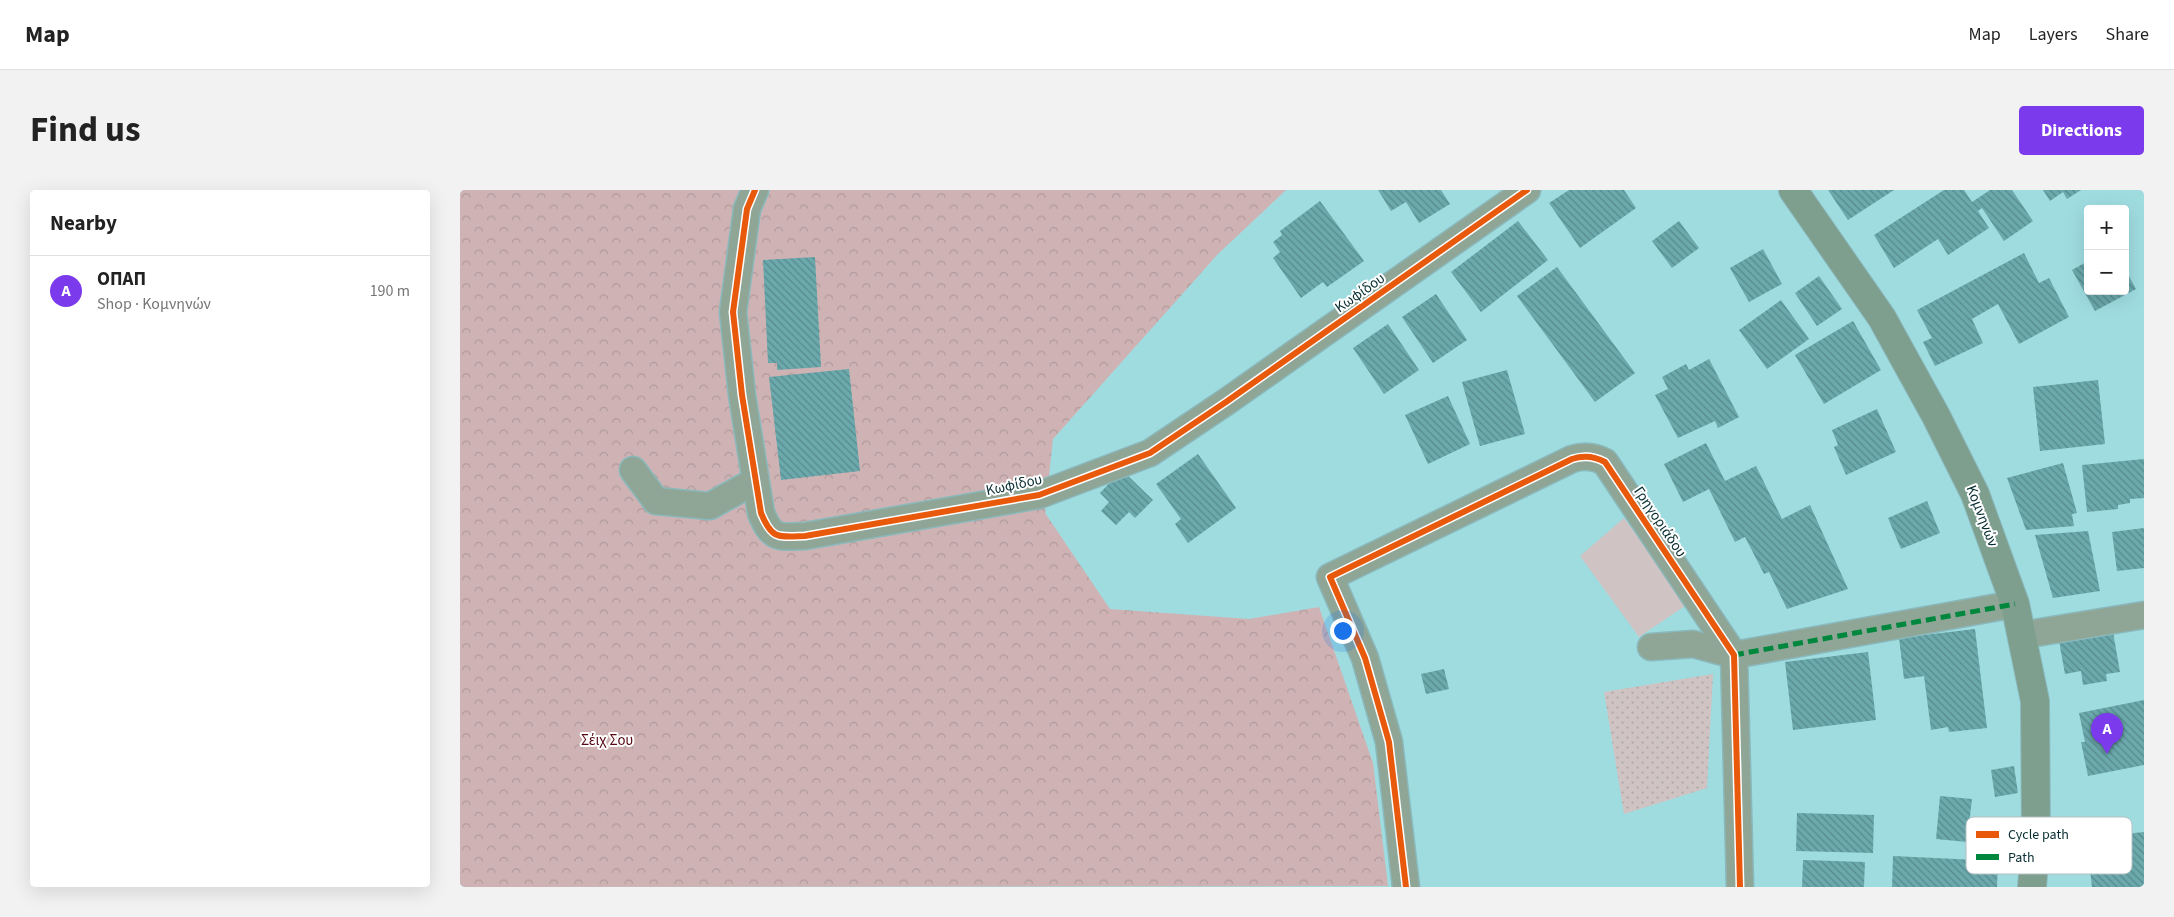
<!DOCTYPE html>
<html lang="en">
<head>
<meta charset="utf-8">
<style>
	:root { --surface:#fff; --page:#f2f2f2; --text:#222; --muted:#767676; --line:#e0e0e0; --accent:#7c3aed }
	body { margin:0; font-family:"Source Sans 3",sans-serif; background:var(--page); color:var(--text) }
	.controls { position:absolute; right:15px; top:15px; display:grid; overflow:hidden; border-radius:5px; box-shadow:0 5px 20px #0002 }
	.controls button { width:45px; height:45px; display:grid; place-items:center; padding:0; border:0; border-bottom:1px solid var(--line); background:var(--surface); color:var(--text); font:25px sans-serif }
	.you { position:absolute; left:882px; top:440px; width:18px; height:18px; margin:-12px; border:4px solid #fff; border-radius:50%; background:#1a73e8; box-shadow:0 0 0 8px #1a73e833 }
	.badge { display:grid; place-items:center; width:32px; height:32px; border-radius:50%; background:var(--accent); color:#fff; font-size:16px; font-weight:700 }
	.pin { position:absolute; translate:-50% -41px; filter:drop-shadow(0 1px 2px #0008) }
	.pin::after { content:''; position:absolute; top:26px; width:18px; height:15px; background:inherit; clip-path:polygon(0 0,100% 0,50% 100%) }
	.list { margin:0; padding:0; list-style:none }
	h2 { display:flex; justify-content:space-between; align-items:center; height:65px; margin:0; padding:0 20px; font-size:21px }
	h2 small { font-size:16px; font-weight:400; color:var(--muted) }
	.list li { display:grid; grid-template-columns:32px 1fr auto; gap:15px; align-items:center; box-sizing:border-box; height:70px; padding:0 20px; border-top:1px solid var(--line) }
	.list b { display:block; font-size:19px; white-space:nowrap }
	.list p { margin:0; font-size:16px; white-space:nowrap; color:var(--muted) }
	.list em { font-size:16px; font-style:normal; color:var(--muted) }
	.map { position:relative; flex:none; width:1684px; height:697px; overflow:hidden; border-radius:5px }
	header { display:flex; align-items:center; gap:30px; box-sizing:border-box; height:70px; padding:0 25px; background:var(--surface); border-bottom:1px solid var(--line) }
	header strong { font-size:24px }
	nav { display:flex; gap:28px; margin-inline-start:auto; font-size:18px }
	.intro { display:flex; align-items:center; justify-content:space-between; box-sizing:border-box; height:120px; padding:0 30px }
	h1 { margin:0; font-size:35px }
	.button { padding:12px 22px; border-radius:5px; background:var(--accent); color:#fff; font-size:18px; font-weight:700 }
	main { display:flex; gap:30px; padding:0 30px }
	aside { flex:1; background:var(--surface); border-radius:5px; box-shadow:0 5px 20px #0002 }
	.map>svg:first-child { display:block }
	.grass { fill:#cfc3c3 }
	.forest { fill:url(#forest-crowns) }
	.park { fill:url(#park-dots) }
	.building { fill:url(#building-back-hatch) }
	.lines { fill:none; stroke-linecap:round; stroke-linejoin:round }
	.minor-casing { stroke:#8ab8bb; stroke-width:29 }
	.major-casing { stroke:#8ab8bb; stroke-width:30 }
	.minor { stroke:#8fa697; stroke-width:26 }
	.major { stroke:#7e9e8e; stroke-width:28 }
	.quiet { stroke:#00873e; stroke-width:5; stroke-dasharray:10 5; stroke-linecap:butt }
	.cycleway-casing { stroke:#fff; stroke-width:9 }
	.cycleway { stroke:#e8590c; stroke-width:6 }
	.labels { text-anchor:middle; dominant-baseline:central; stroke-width:4; stroke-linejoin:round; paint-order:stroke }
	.street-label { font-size:15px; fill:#082e31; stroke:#fff }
	.park-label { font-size:15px; fill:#560812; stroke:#fff }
	.key { fill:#fff; stroke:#b5c0c1; stroke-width:1 }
	.key-label { font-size:14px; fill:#082e31 }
</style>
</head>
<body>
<header>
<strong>Map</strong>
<nav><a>Map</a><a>Layers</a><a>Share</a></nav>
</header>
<div class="intro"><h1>Find us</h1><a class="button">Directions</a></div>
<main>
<aside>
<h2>Nearby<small></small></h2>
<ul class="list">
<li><span class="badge">A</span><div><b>ΟΠΑΠ</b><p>Shop · Κομνηνών</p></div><em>190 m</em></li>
</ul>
</aside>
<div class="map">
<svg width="1684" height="697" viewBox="0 0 1684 697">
	<defs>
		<pattern id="forest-crowns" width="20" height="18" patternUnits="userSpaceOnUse" patternTransform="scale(1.25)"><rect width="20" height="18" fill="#cfb3b4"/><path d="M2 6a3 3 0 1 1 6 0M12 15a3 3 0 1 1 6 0" fill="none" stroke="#b09a9b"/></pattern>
		<pattern id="park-dots" width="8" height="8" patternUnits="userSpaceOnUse" patternTransform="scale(1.25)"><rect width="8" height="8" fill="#cfc3c3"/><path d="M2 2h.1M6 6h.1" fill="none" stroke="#b0a8a8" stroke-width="1.8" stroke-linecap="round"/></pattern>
		<pattern id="building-back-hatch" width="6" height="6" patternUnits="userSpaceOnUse" patternTransform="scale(1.25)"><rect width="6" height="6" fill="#6ba9ad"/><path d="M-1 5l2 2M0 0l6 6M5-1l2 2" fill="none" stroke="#568a8d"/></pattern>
	</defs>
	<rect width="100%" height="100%" fill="#9fdce0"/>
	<path class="grass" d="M1164,328L1228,414L1179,447L1120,366Z"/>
	<path class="forest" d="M0,0H826L758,64L593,249L585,323L650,419L789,429L859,417L913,573L928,696L0,697Z"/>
	<path class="park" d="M1253,484L1247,598L1164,624L1144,502Z"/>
	<path class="building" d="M918,0H981L990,14L959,33L946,12L931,21Z
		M1109,0H1164L1176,18L1120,58L1089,13Z
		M1368,0H1434L1388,30Z
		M1484,0H1504L1512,12L1530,0H1552L1573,31L1544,51L1522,18L1518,21L1529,38L1488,65L1478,49L1434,78L1414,45Z
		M1583,0H1621L1607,9L1603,2L1590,11Z
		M860,11L904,71L867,97L863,92L841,108L813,68L820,62L813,52L822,45L820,41Z
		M1058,31L1088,70L1021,122L991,82Z
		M1219,31L1239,58L1212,78L1192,51Z
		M1303,59L1322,94L1289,112L1270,78Z
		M1564,63L1579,93L1589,88L1609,127L1559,154L1538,114L1512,129L1523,153L1475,176L1463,152L1472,148L1457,120Z
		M355,67L361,177L317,180V173H308L303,70Z
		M1628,71V101H1665V79L1676,99L1635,121L1612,80Z
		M1097,77L1175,183L1135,212L1057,106Z
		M1359,86L1382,119L1357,136L1335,103Z
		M976,104L1007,150L973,173L942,127Z
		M1321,110L1349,149L1307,179L1279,140Z
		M1393,131L1421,180L1364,214L1335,165Z
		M928,134L959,180L924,204L893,158Z
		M1249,169L1279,227L1258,238L1255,231L1218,248L1195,205L1208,199L1202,187L1226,174L1229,180Z
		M389,179L400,281L321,290L309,187Z
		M1047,180L1065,244L1020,256L1002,192Z
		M1638,190L1645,254L1580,261L1573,197Z
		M988,206L1010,254L968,274L945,225Z
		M1417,219L1436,262L1386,285L1374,257L1378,255L1372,240Z
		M1246,253L1265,291L1296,276L1322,329L1350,315L1388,399L1327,419L1309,382L1304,384L1285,347L1275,352L1249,299L1223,312L1204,274Z
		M738,264L776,318L728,353L715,334L721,329L696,294Z
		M1684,269V308L1670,309V313L1658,315V319L1627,322L1622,275Z
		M1603,273L1617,323L1612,324L1614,336L1566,340L1547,288Z
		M662,280L693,310L675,328L669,322L656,335L641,321L649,312L640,303Z
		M1467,311L1480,343L1441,359L1428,328Z
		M1684,338V378L1657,381L1652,342Z
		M1628,341L1640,401L1593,408L1575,345Z
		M1515,439L1527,538L1489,542L1488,537L1471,540L1464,486L1444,489L1439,448Z
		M1653,442L1660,482L1646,484L1647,491L1623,495L1621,481L1605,484L1599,451Z
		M1408,462L1416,530L1333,540L1325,472Z
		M984,479L989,499L966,504L961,484Z
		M1684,510V575L1628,586L1621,552H1625L1619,523Z
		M1554,576L1558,603L1535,607L1531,580Z
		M1480,606L1512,609L1507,652L1476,649Z
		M1337,623L1414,625L1413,663L1336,661Z
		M1684,642V697H1632L1627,653L1636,652L1635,647Z
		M1433,666L1538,671L1537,697H1432Z
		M1343,670L1405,672L1404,697H1342Z"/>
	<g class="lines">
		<defs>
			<path id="minor" d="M295,0L287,19L273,122L282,205L301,323C312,350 318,347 345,346L579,305L690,263L766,212L1067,0
				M173,280L196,311L250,316L295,291
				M1563,445L1684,425
				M1191,457L1233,454L1274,465L1555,414
				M946,697L929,552L905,468L870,387L1112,269C1124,265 1134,266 1145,272L1274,465L1280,697"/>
			<path id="major" d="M1333,0L1422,128L1476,226L1515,304L1555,414L1575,511L1576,647L1572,697"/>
		</defs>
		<use href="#minor" class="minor-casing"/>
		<use href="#major" class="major-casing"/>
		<use href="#minor" class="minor"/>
		<use href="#major" class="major"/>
		<path class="quiet" d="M1274,465L1555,414"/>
		<defs>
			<path id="cycleway" d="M295,0L287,19L273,122L282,205L301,323C312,350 318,347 345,346L579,305L690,263L766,212L1067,0
				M946,697L929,552L905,468L870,387L1112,269C1124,265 1134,266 1145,272L1274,465L1280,697"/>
		</defs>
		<use href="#cycleway" class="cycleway-casing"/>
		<use href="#cycleway" class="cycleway"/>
	</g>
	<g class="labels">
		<g class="street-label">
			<text transform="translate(900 103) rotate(-35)">Κωφίδου</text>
			<text transform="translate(554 295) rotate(-12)">Κωφίδου</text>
			<text transform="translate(1522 326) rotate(69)">Κομνηνών</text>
			<text transform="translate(1200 332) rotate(56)">Γρηγοριάδου</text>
		</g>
		<g class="park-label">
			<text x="147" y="550">Σέιχ Σου</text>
		</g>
	</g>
	<rect x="1506" y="627" width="166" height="57" rx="8" class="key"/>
	<rect x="1516" y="641" width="23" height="7" fill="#e8590c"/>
	<rect x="1516" y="664" width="23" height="6" fill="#00873e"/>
	<g class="key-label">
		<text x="1548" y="649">Cycle path</text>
		<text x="1548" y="672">Path</text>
	</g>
</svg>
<div class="controls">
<button>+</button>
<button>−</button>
</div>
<div class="you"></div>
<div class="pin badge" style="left:1647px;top:564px">A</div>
</div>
</main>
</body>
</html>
